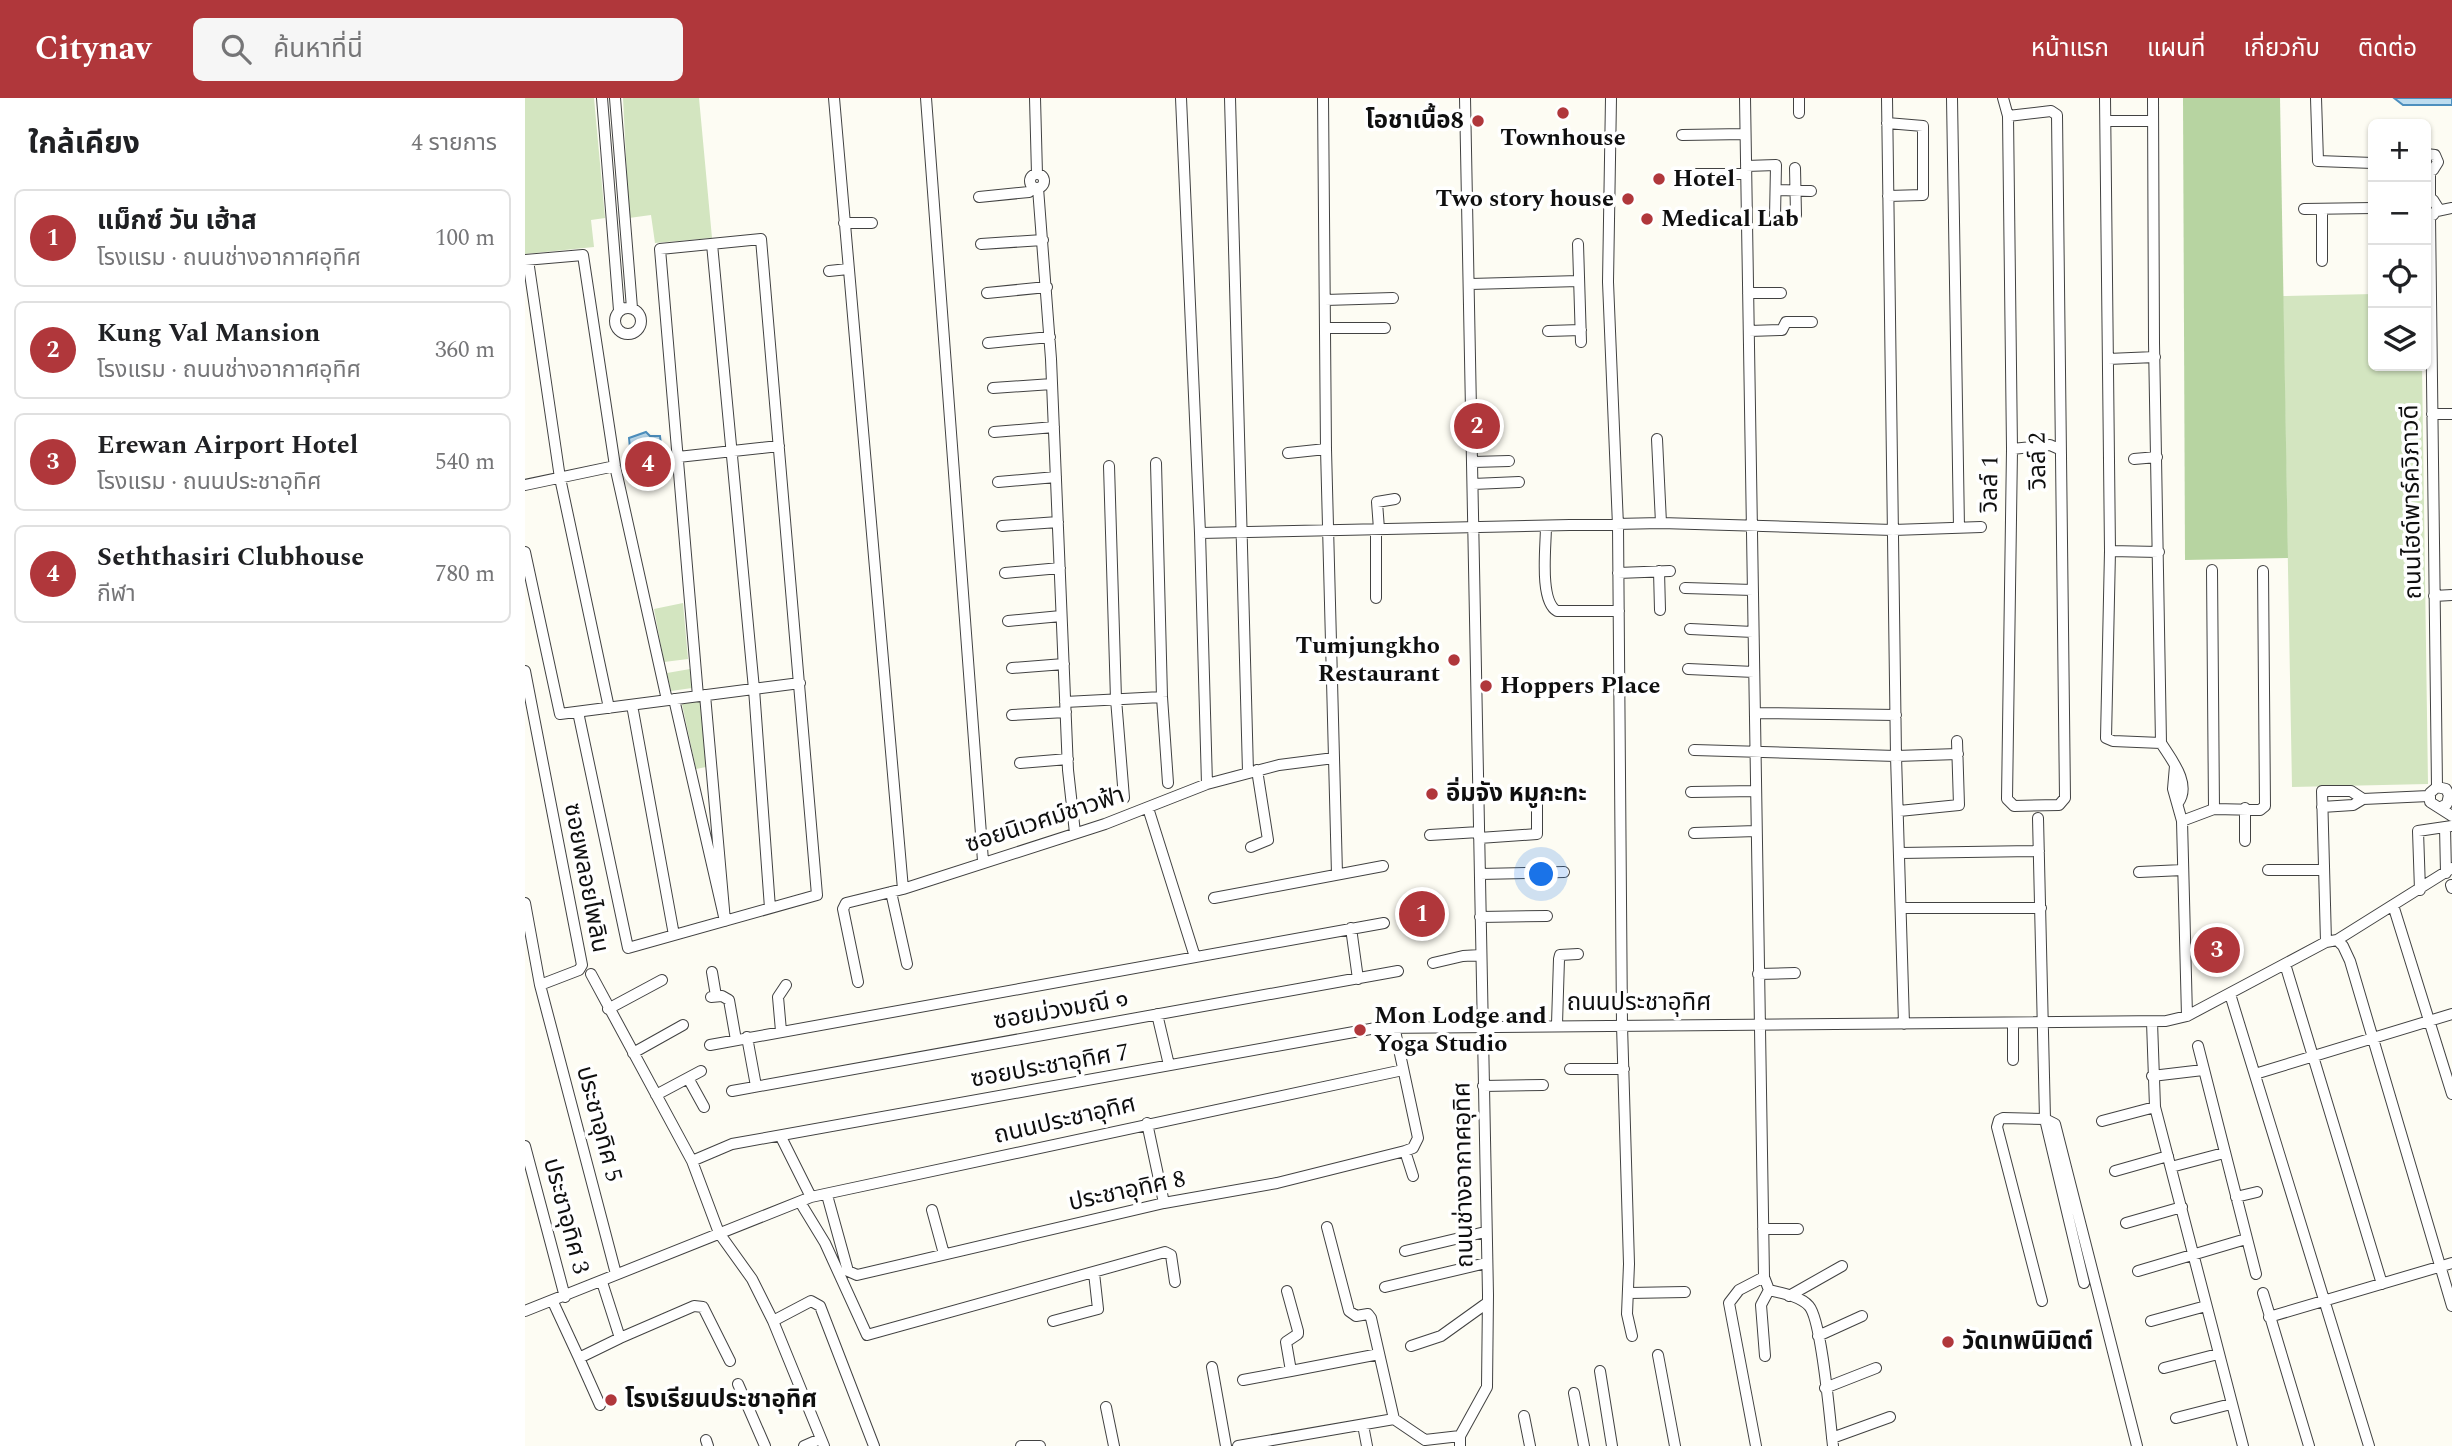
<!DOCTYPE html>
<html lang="th">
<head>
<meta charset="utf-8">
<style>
	:root { --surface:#fff; --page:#f6f6f6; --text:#202124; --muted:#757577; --line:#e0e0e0; --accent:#b0373b }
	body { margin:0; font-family:Spectral,"Noto Sans Thai",serif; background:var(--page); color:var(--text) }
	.controls { position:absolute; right:21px; top:21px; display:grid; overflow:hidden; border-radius:10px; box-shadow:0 2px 5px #0004 }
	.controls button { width:63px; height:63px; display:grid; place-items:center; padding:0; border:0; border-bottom:2px solid var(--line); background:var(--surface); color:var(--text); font:35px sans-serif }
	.you { position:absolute; left:1017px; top:777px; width:24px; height:24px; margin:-18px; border:5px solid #fff; border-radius:50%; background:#1a73e8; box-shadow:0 0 0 10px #1a73e833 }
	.badge { display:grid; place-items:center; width:46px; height:46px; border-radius:50%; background:var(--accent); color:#fff; font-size:23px; font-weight:700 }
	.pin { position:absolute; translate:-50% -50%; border:4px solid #fff; box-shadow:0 2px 7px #0006 }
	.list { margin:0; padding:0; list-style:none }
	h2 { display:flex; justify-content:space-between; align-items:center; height:91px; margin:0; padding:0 28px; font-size:30px }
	h2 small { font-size:23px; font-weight:400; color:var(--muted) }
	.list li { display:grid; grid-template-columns:46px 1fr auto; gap:21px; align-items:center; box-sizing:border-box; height:98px; margin:0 14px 14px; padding:0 14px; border:2px solid var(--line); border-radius:10px }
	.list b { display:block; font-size:26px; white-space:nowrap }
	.list p { margin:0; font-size:23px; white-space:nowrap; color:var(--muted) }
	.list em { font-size:23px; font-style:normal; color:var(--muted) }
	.icon { flex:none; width:38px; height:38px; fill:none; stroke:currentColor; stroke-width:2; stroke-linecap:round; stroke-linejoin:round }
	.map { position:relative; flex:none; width:1927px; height:1348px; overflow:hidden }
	header { display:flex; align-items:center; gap:42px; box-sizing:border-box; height:98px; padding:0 35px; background:var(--accent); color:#fff }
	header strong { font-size:33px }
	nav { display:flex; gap:38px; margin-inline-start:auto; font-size:24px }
	.search { width:490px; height:63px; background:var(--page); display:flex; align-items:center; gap:18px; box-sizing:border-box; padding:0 24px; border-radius:10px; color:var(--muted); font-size:26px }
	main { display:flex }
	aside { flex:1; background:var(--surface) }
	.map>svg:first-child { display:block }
	.green { fill:#d3e5c0 }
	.forest { fill:#b7d4a1 }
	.water { fill:#bddcef; stroke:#4d8fbe; stroke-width:2 }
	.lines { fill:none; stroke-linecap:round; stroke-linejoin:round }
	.minor-casing { stroke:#424242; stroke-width:12 }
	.minor { stroke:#fff; stroke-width:10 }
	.poi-dot { fill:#b0373b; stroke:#fff; stroke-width:2.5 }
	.labels { text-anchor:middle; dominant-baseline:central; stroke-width:7; stroke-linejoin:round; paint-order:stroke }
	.poi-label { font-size:24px; font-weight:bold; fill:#0f0f0f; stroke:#fff; text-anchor:start }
	.street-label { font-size:24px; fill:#0f0f0f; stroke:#fff }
</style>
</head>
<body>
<header>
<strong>Citynav</strong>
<div class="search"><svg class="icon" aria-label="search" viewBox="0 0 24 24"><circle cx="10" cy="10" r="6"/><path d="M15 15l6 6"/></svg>ค้นหาที่นี่</div>
<nav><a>หน้าแรก</a><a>แผนที่</a><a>เกี่ยวกับ</a><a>ติดต่อ</a></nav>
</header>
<main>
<aside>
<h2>ใกล้เคียง<small>4 รายการ</small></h2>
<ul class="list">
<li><span class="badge">1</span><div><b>แม็กซ์ วัน เฮ้าส</b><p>โรงแรม · ถนนช่างอากาศอุทิศ</p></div><em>100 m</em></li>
<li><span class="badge">2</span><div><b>Kung Val Mansion</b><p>โรงแรม · ถนนช่างอากาศอุทิศ</p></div><em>360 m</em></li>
<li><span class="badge">3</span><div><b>Erewan Airport Hotel</b><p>โรงแรม · ถนนประชาอุทิศ</p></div><em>540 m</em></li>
<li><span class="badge">4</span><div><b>Seththasiri Clubhouse</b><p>กีฬา</p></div><em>780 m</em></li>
</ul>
</aside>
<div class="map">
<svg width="1927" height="1348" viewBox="0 0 1927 1348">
	<rect width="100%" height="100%" fill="#fdfcf3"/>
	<path class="green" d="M0,0H69L80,120L66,122L69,149L0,156Z
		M98,0H174L187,140L130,145L126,117L104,120Z
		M1848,196V268H1897L1903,686L1767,689L1758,198Z
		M158,505L163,561L139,564L129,511Z
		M165,571L167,590L146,593L142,575Z
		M176,603L181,669L171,671L157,606Z"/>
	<path class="forest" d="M1658,0H1755L1763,460L1660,462Z"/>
	<path class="water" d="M1869,0H1927V7H1878Z
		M121,334L125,338H135L136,347L105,350L104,340Z"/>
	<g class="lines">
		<defs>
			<path id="minor" d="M77,0L94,212
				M90,0L107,210
				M309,0L378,791
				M401,0L458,763
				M510,0L512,76
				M656,0L675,435L682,686
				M705,0L723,674
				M798,0L801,351L812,776
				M1086,0L1083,184L1093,428L1097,927L1104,1166L1102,1216L1107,1238
				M1220,0L1239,1179L1244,1192L1236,1207L1240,1258
				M1274,0V15
				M1362,0L1371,658L1379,926
				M1427,0L1434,430
				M1478,0L1483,18L1487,351L1482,701L1489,708L1534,707L1540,700L1532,17L1526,13L1483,18
				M1580,0L1585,453L1581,640L1588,643L1636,645
				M1628,0L1629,245L1636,645C1646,661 1667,686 1653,705
				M1791,0L1793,63L1848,65
				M1581,23H1628
				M1362,25L1398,28V97L1363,98
				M1157,37L1220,36
				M1901,56L1910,57L1913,64L1908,72H1901
				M1221,68L1251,67L1250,119
				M1270,70L1271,117
				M1905,73V101
				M505 83a7 7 0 1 1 14 0a7 7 0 1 1-14 0Z
				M1156,76H1221
				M513,90L526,261L543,672L550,735
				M1251,92L1286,93
				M454,99L504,94L508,90
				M1901,103L1908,102L1913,110L1908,117L1901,116
				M1779,111L1848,110
				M1797,111V163
				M1912,113L1927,110
				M1905,118L1912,689
				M319,125H347
				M187,146L229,591L245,810
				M456,146L518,142
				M1053,146L1056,244
				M0,162L58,157L90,368L142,602
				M3,162L35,380L84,610
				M304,173L323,171
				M945,186L1054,183
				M462,195L522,189
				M1223,195H1256
				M800,202L868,200
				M90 223a13 13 0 1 1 26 0a13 13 0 1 1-26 0Z
				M800,230H860
				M1023,233L1056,232
				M1224,233L1257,232L1261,224H1287
				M463,245L525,239
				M1583,261L1630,259
				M468,290L527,286
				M1907,316H1927
				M469,334L529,329
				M1132,341L1136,425
				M1487,351L1525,347L1534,351
				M763,355L801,351
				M153,359L254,348
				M1609,361L1632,359
				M948,364L984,363
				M631,365L637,599L643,685
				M584,368L591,601L599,700
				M473,384L531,379
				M948,386L994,384
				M0,387L90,368
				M477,428L533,424
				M1021,428C1021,448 1014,503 1032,513H1094
				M851,431V500
				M854,431L852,404L870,401
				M675,435L1136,425L1368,432L1456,429
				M1585,453L1634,454
				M0,454L35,616L275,585
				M1687,472L1689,711
				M1134,473L1135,512
				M480,475L535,470
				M1093,475L1145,473
				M1160,490L1228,492
				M1909,498L1927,497
				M483,523L536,518
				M1165,531L1228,534
				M487,570L539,566
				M1163,571L1229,574
				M0,573L57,867L54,872L15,887
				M149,601L200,823L180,597
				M540,604L637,599
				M107,607L149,837
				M53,614L103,850L292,797L236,141L135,151L173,598
				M1230,615L1371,617
				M487,617L541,614
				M1169,652L1371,658L1433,656
				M495,665L543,661
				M1650,668L1648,691L1657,723L1662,918
				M1166,694L1231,693
				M1797,709L1828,707L1838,701L1904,698
				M1916,709L1922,706L1924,697L1921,691L1912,689L1905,695V704L1927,718
				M623,710L670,859
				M1374,713L1434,707L1432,643
				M1513,720L1520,1021L1559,1185
				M1657,723L1689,711L1735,712L1740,708L1738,473
				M1920,729L1921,775
				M1169,735L1231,733
				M905,737L954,734
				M954,740L1012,736V702
				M1720,743V710
				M726,749L743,742L732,672
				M1375,755L1514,753
				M1743,772H1798
				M1614,774L1658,772
				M955,776L1039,774
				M1926,787L1927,790
				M1895,792L1893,733L1927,728
				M366,794L382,866
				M689,800L858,768
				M0,805L15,887L91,1176
				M1868,807L1927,996
				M1376,810H1516
				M955,819L1022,818
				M826,830L833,881
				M1812,842L1818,848L1825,863L1927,1208
				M1801,844L1797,693H1826L1838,701
				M908,865L938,858L956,857
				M1760,866L1857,1186
				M187,874L191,898
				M66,876L167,1063L194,1135L227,1181L248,1223L299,1348
				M1233,876L1270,875
				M333,884L318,811L321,805L378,791L580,726L682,686L754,667L809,660
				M1705,896L1844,1348
				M186,899L197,898L204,902L211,942
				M83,911L137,882
				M632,916L644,967
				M1627,924L1630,1009L1718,1348
				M1032,926L1034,861L1035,857L1053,856
				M256,933L253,899L261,887
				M222,939L231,988
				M185,947L859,825
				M1673,948L1731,1176
				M108,955L158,927
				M1488,962V926
				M1045,971H1099
				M1730,976L1927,916
				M1627,978L1678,972
				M163,980L179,1009
				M958,988L1018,987
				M207,993L873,873
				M131,997L176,973
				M1577,1023L1630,1009
				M622,1025L639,1105
				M256,1039L286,1099
				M0,1048L40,1199
				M880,1053L888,1078
				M167,1063L207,1046L851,930L1641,923L1662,918L1801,844L1812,842L1927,770
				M1646,1069L1699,1055
				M1590,1073L1643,1058
				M302,1097L323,1173L332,1177L639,1105L752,1085L880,1053L888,1050L893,1040L869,928
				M1711,1099L1732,1094
				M275,1104L300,1145L342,1237L640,1154L646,1157L650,1184
				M407,1112L419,1156
				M1601,1125L1657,1109
				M802,1129L824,1213L831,1218L843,1216L846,1220L869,1321
				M1238,1131H1273
				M880,1153L960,1134
				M1613,1173L1721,1141
				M860,1189L961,1165
				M1244,1192C1256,1195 1275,1198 1284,1208C1297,1223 1305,1323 1308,1348
				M762,1193L773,1233V1236L761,1244L766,1273L854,1256
				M1104,1195L1160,1194
				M1738,1195L1784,1348
				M1264,1198L1317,1168
				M1517,1203L1472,1029L1474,1022L1478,1020L1520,1021L1530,1026L1612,1348
				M28,1204L54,1260L95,1240L77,1184
				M0,1213L286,1099L878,972
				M1744,1219L1927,1165
				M248,1223L286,1203L295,1208L349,1348
				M528,1223L573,1211L569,1175
				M1626,1223L1681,1208
				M1293,1238L1337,1218
				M95,1240L169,1208L178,1209L205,1263
				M886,1248L916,1238L962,1205
				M1133,1257L1150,1348
				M54,1260L75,1307
				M687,1269L701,1348
				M1639,1270L1693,1256
				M1075,1273L1087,1348
				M718,1282L766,1273
				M213,1286L240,1348
				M1300,1290L1351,1270
				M1049,1295L1059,1348
				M581,1309L589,1348
				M999,1318L1005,1348
				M1651,1320L1706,1306
				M838,1327L842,1348
				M1307,1340L1365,1319
				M181,1342L183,1348
				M279,1348L295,1341
				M496,1348H515
				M713,1348L869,1321L900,1342L935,1338
				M935,1348V1338L962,1289L963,1197L940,0
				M1231,1348L1204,1205L1214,1192L1239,1179"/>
		</defs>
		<use href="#minor" class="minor-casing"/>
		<use href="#minor" class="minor"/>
	</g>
	<g class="poi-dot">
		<circle cx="1038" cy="15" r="7"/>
		<circle cx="953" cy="23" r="7"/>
		<circle cx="1134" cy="81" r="7"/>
		<circle cx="1103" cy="101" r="7"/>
		<circle cx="1122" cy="121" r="7"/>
		<circle cx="929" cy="562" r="7"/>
		<circle cx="961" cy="588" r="7"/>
		<circle cx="907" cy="696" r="7"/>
		<circle cx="835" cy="932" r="7"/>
		<circle cx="1423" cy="1244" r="7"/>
		<circle cx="86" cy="1302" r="7"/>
	</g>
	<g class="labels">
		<g class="poi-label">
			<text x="939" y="23" text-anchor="end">โอชาเนื้อ8</text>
			<text x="1038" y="40" text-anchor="middle">Townhouse</text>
			<text x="1148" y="81">Hotel</text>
			<text x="1089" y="101" text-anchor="end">Two story house</text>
			<text x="1136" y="121">Medical Lab</text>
			<text x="915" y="548" text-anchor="end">Tumjungkho<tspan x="915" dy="28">Restaurant</tspan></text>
			<text x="975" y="588">Hoppers Place</text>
			<text x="921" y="696">อิ่มจัง หมูกะทะ</text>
			<text x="849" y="918">Mon Lodge and<tspan x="849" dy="28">Yoga Studio</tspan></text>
			<text x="1437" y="1244">วัดเทพนิมิตต์</text>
			<text x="100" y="1302">โรงเรียนประชาอุทิศ</text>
		</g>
		<g class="street-label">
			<text transform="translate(1513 363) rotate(-91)">วิลล์ 2</text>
			<text transform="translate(1465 386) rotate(-89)">วิลล์ 1</text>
			<text transform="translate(1887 404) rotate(-91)">ถนนไฮด์พาร์ควิภาวดี</text>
			<text transform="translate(520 722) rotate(-18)">ซอยนิเวศม์ชาวฟ้า</text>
			<text transform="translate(61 780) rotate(79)">ซอยพลอยไพลิน</text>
			<text x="1114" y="905">ถนนประชาอุทิศ</text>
			<text transform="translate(536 912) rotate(-10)">ซอยม่วงมณี ๑</text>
			<text transform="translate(525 968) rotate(-10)">ซอยประชาอุทิศ 7</text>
			<text transform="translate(540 1022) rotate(-13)">ถนนประชาอุทิศ</text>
			<text transform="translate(74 1026) rotate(75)">ประชาอุทิศ 5</text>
			<text transform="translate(939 1077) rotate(-91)">ถนนช่างอากาศอุทิศ</text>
			<text transform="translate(602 1093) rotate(-12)">ประชาอุทิศ 8</text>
			<text transform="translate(41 1118) rotate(75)">ประชาอุทิศ 3</text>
		</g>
	</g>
</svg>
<div class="controls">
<button>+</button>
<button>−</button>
<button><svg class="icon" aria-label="locate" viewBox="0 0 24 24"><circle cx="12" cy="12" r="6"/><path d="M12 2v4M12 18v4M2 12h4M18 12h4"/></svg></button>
<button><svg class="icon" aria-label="layers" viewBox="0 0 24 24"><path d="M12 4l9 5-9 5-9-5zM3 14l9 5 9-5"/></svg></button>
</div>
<div class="you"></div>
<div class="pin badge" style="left:897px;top:816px">1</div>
<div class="pin badge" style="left:952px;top:328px">2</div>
<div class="pin badge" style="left:1692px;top:852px">3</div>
<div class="pin badge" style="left:123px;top:366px">4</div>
</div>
</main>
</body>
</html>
